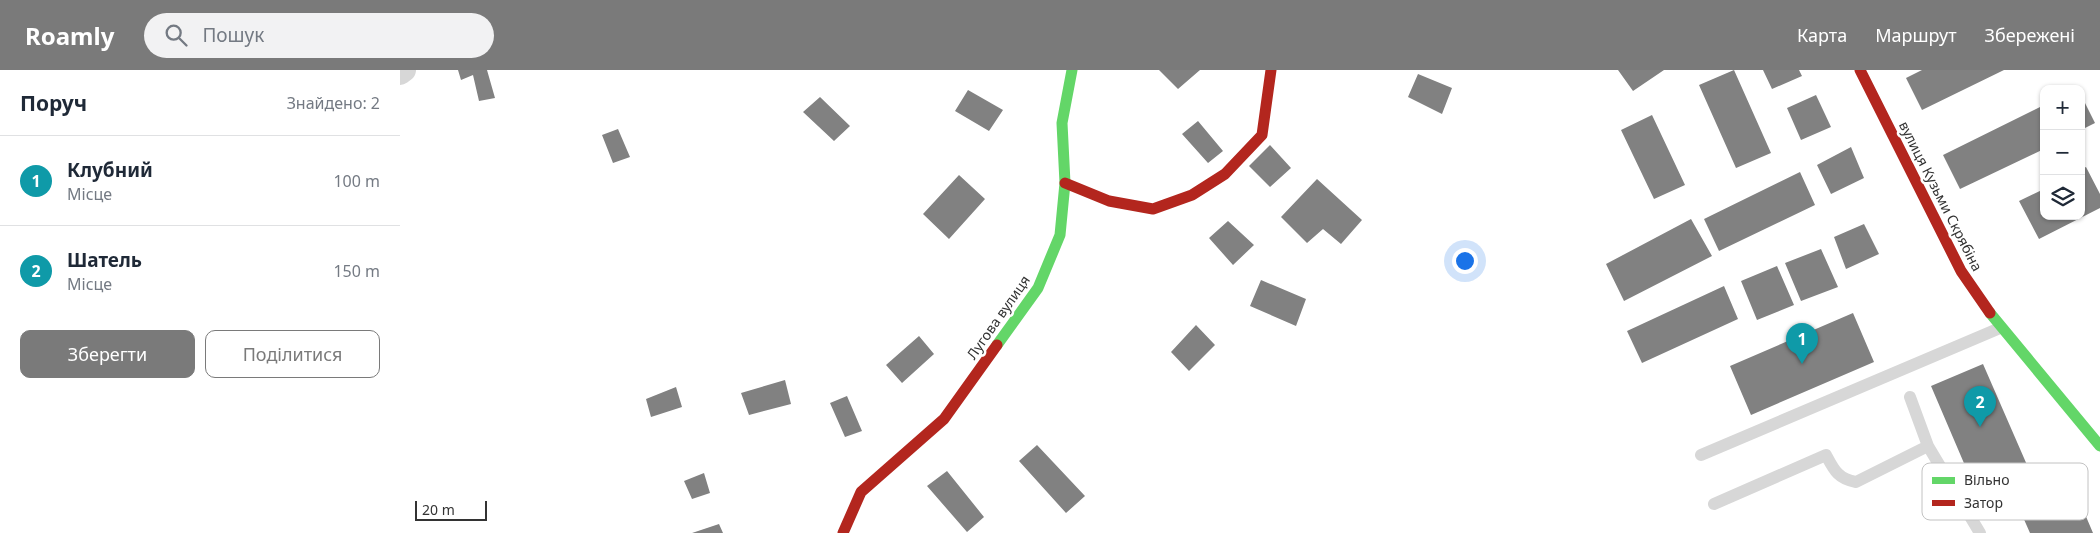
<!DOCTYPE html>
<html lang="uk">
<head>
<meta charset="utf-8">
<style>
	:root { --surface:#fff; --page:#f2f2f3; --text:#1f2937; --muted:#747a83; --line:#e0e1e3; --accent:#7a7a7a }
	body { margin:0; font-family:"Noto Sans",sans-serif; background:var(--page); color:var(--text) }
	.controls { position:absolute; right:15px; top:15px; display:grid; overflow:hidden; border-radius:10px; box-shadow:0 1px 4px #0004 }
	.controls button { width:45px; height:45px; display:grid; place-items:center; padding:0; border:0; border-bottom:1px solid var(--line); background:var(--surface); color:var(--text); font:25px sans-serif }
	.scale { position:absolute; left:15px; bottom:12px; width:72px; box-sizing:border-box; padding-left:5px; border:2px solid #333; border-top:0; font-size:14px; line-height:18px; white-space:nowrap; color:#333; -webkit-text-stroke:4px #fff; paint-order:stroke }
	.you { position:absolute; left:1064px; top:190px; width:18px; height:18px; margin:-12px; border:4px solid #fff; border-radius:50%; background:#1a73e8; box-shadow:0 0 0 8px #1a73e833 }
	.badge { display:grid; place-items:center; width:32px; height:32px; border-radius:50%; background:var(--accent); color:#fff; font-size:16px; font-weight:700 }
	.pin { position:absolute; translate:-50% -41px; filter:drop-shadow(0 1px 2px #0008) }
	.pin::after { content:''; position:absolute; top:26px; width:18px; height:15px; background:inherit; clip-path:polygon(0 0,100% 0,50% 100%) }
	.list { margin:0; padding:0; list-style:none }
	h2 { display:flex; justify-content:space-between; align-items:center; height:65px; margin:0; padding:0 20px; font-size:21px }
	h2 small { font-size:16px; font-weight:400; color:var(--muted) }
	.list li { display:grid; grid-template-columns:32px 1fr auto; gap:15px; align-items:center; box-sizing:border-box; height:90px; padding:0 20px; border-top:1px solid var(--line) }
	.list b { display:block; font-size:19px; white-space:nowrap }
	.list p { margin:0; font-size:16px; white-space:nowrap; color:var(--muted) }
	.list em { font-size:16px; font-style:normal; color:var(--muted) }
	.actions { display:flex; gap:10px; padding:15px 20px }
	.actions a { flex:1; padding:11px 0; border:1px solid var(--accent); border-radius:10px; text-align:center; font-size:18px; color:var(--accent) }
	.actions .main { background:var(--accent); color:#fff }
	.icon { flex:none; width:28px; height:28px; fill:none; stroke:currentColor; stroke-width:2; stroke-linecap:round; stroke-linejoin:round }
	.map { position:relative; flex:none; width:1700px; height:463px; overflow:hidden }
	header { display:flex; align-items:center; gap:30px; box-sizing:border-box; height:70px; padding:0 25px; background:var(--accent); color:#fff }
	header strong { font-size:24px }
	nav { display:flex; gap:28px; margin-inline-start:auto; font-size:18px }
	.search { width:350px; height:45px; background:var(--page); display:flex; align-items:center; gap:12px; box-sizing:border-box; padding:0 18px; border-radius:28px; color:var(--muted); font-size:19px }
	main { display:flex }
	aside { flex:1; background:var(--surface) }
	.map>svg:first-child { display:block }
	.building { fill:#818181 }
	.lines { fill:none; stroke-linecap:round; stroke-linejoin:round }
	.lane { stroke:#d7d7d7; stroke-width:12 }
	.street { stroke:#d7d7d7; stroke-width:24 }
	.fast { stroke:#63d668; stroke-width:11 }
	.jam { stroke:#b3261e; stroke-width:11 }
	.labels { text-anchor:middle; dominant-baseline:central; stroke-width:5; stroke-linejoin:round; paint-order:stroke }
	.street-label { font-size:14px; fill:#333; stroke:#fff }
	.key { fill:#fff; stroke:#c2c2c2; stroke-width:1 }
	.key-label { font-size:14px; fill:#333 }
</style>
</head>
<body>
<header>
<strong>Roamly</strong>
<div class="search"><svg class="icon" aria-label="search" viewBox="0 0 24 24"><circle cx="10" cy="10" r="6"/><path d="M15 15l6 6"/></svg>Пошук</div>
<nav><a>Карта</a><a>Маршрут</a><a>Збережені</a></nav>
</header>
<main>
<aside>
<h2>Поруч<small>Знайдено: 2</small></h2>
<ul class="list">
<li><span class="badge" style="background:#0f9aa8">1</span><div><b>Клубний</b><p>Місце</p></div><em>100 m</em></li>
<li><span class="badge" style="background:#0f9aa8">2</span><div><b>Шатель</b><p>Місце</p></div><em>150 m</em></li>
</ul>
<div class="actions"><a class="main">Зберегти</a><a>Поділитися</a></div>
</aside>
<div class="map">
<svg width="1700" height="463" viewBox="0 0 1700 463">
	<rect width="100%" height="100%" fill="#fff"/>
	<path class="building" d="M58,0H87L95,28L79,31L73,5L61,10Z
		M759,0H800L778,19Z
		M1218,0H1264L1233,21Z
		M1334,0L1371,83L1336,98L1299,15Z
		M1363,0H1399L1402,6L1372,19Z
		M1522,0H1604L1522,40L1506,8Z
		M1018,4L1052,18L1042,44L1008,27Z
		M568,20L603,40L589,61L555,41Z
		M1416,25L1431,57L1401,70L1387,38Z
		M1681,25L1695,53L1681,60Z
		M420,27L450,56L434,71L403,42Z
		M1644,35V79L1560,119L1543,85Z
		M1252,45L1285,115L1254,129L1221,60Z
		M798,51L823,81L808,93L782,64Z
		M218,59L230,87L213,93L202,65Z
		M870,75L891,98L870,117L849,96Z
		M1451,77L1464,108L1431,124L1417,95Z
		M1686,97L1700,124V138L1639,169L1619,131L1644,119V146H1681V99Z
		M1400,102L1415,135L1319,181L1304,149Z
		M559,105L585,129L549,169L523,144Z
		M917,109L962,150L941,174L923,159L907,173L881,147Z
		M1291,149L1312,186L1224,231L1206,194Z
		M828,151L854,175L833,195L809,168Z
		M1464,154L1479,184L1446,199L1434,167Z
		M1421,179L1438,217L1401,231L1385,193Z
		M1377,196L1394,235L1357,250L1341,211Z
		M861,210L906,229L896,256L850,236Z
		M1324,216L1338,249L1242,293L1227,261Z
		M1453,243L1474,292L1351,345L1330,296Z
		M796,255L815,275L789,301L771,282Z
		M519,266L534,284L502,313L486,295Z
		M1583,294L1634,411L1665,397L1693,463H1630L1611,420L1581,433L1531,316Z
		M385,310L391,334L349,345L341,323Z
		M276,317L282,337L251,347L246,329Z
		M447,326L462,361L445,367L430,333Z
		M637,375L685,426L666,443L619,391Z
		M547,401L584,447L567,462L527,416Z
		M304,403L310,423L292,429L284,411Z
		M319,454L323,463H292Z"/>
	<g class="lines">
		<path class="lane" d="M1510,327L1528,376L1580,463
			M1301,385L1600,258
			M1314,434L1426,385C1434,400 1438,409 1456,412L1528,376"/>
		<path class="street" d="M0,3L4,0"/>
		<path class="fast" d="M1590,243L1700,376
			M597,275L638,218L660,165L665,113L662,53L672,0"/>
		<path class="jam" d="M1460,0L1561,201L1590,243
			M665,113L709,131L753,139L792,125L825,104L862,65L871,0
			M443,463L461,422L544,349L597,275"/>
	</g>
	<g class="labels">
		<g class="street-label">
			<text transform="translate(1541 126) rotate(63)">вулиця Кузьми Скрябіна</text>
			<text transform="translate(598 247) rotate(-55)">Лугова вулиця</text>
		</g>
	</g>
	<rect x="1522" y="393" width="166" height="57" rx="8" class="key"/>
	<rect x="1532" y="407" width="23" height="7" fill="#63d668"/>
	<rect x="1532" y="430" width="23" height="6" fill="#b3261e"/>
	<g class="key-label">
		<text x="1564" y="415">Вільно</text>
		<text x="1564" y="438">Затор</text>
	</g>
</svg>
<div class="controls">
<button>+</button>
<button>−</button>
<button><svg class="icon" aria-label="layers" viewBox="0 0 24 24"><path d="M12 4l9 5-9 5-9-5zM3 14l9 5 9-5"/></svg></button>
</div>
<div class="scale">20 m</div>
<div class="you"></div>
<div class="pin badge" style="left:1402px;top:294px;background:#0f9aa8">1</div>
<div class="pin badge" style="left:1580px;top:357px;background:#0f9aa8">2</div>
</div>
</main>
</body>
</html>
